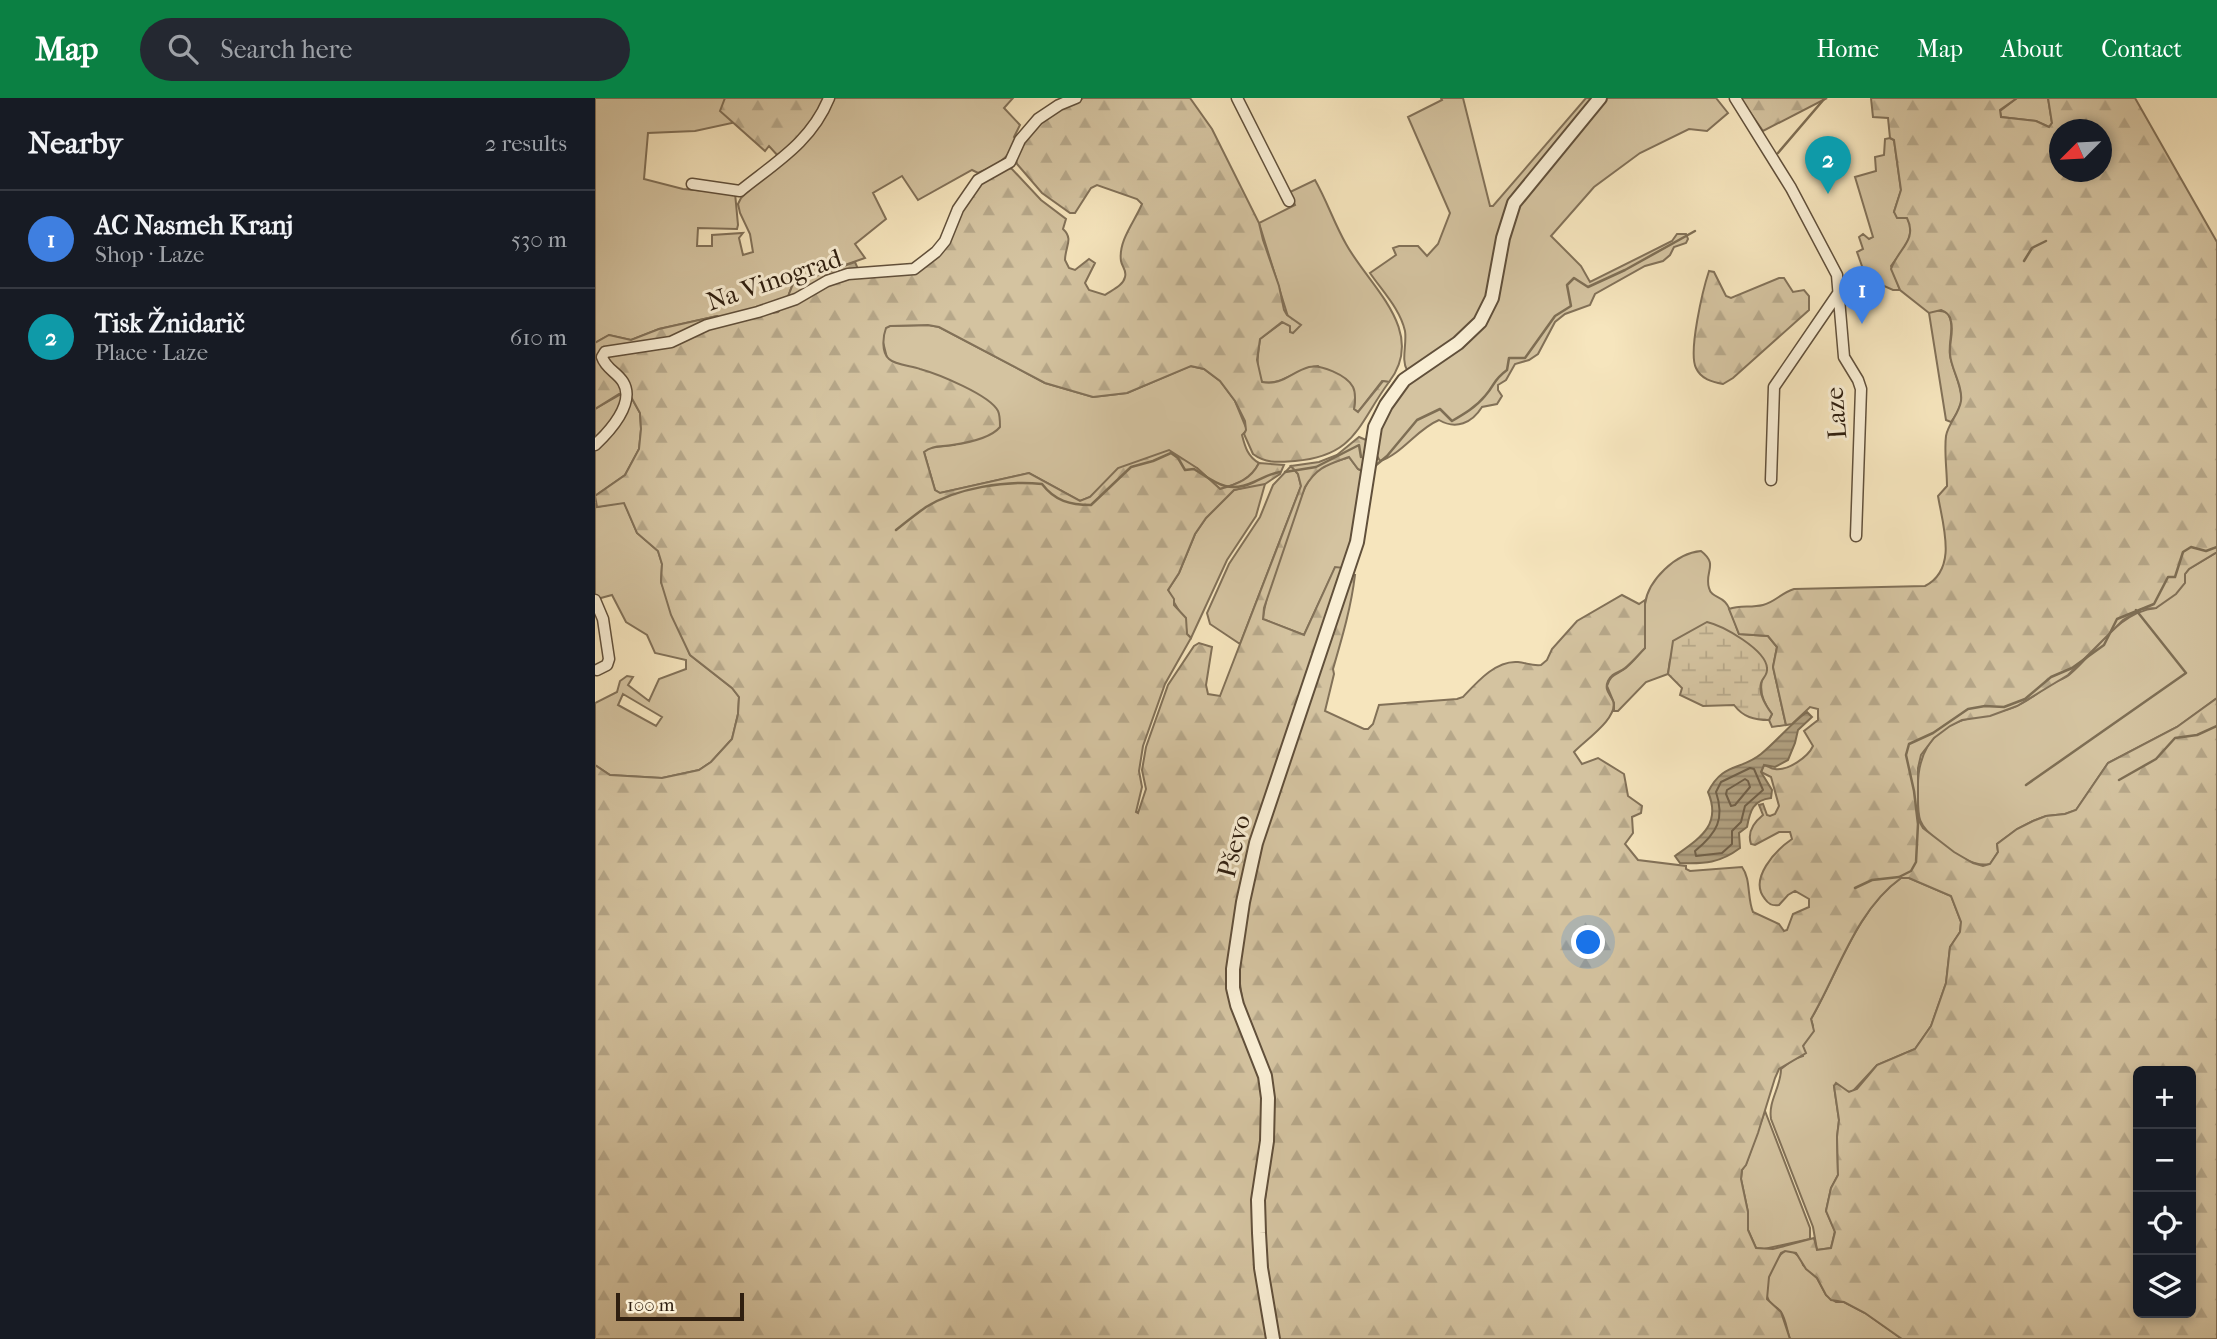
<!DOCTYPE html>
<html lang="en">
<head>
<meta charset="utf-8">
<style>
	:root { --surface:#171b24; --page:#242831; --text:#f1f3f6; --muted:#9ea1a6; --line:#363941; --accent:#0b8043 }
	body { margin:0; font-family:"IM FELL French Canon",serif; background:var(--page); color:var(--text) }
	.controls { position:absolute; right:21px; bottom:21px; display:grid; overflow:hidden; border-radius:10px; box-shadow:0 4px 10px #0003 }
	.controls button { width:63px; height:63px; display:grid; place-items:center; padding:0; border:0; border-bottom:2px solid var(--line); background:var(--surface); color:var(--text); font:35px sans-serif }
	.compass { position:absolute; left:1454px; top:21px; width:63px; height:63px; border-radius:50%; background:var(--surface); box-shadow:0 4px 10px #0003; rotate:246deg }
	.scale { position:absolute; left:21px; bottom:18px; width:128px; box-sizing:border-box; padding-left:7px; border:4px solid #2f1f10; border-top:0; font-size:19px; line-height:24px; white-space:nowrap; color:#2f1f10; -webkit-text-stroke:5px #f9eed4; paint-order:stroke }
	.you { position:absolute; left:994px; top:845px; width:24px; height:24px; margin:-18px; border:5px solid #fff; border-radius:50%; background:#1a73e8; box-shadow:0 0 0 10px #1a73e833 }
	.badge { display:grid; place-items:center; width:46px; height:46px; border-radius:50%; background:var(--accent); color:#fff; font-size:23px; font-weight:700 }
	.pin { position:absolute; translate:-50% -58px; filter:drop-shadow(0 2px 4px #0008) }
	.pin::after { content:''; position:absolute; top:37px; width:24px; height:21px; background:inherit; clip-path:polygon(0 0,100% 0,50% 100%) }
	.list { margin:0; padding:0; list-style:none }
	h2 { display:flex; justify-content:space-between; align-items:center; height:91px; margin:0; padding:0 28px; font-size:30px }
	h2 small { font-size:23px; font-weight:400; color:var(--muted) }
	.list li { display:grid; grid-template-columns:46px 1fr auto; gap:21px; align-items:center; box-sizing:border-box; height:98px; padding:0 28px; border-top:2px solid var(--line) }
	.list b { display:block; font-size:26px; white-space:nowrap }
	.list p { margin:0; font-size:23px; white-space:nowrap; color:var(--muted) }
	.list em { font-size:23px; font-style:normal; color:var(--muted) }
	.icon { flex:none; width:38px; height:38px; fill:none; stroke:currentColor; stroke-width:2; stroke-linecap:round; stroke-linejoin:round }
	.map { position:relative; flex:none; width:1622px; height:1241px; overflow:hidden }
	header { display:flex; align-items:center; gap:42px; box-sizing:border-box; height:98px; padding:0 35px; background:var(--accent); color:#fff }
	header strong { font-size:33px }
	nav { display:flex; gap:38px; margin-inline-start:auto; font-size:24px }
	.search { width:490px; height:63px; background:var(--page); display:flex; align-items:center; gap:18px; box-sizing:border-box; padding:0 24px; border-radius:38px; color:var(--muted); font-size:26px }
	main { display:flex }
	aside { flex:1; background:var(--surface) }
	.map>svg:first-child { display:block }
	.green { fill:#d4c3a0; stroke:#827158; stroke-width:2; fill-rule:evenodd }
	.forest { fill:url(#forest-firs); stroke:#827158; stroke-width:2; fill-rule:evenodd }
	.wetland { fill:url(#wetland-marsh); stroke:#827158; stroke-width:2 }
	.water { fill:url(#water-rules); stroke:#7e6e54; stroke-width:2 }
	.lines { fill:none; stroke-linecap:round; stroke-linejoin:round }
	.shore { stroke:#706049; stroke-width:2 }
	.stream { stroke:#7e6e54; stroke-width:2.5 }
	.minor-casing { stroke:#61503b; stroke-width:13 }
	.tertiary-casing { stroke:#61503b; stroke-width:16 }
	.minor { stroke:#f9eed4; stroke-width:10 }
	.tertiary { stroke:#f9eed4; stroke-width:12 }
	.labels { text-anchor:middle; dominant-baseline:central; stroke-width:6; stroke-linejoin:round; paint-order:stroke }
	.street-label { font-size:26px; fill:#2f1f10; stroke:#f9eed4 }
</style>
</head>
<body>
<header>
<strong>Map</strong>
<div class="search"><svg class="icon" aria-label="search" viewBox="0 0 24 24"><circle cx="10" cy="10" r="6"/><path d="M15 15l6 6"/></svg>Search here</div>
<nav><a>Home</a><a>Map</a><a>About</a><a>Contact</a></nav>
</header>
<main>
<aside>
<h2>Nearby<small>2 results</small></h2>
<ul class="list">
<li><span class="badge" style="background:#3f7fe0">1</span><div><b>AC Nasmeh Kranj</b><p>Shop · Laze</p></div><em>530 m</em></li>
<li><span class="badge" style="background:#0f9aa8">2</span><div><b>Tisk Žnidarič</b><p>Place · Laze</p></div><em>610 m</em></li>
</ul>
</aside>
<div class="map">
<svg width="1622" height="1241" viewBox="0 0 1622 1241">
	<defs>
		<pattern id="forest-firs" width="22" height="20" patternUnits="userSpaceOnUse" patternTransform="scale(1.75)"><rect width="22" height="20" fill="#d4c3a0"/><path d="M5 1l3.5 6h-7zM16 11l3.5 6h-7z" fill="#b6a789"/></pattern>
		<pattern id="wetland-marsh" width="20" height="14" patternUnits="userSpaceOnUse" patternTransform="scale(1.75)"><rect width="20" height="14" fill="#d4c3a0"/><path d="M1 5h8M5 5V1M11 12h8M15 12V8" fill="none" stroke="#b6a789"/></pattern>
		<pattern id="water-rules" width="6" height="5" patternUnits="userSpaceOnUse" patternTransform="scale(1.75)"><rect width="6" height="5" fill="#b2a282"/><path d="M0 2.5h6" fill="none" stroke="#918369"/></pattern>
	</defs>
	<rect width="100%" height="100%" fill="#f6e5bd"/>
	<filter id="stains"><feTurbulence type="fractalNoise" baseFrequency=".00286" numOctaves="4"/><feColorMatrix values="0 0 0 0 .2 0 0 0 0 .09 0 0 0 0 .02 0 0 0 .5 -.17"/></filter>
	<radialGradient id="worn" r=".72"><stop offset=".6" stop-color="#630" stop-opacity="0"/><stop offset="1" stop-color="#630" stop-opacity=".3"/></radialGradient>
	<path class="green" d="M0,0H137V25L100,33L53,35L49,81L88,91L140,95L143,127L142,131L103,130L102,148H117V137L148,135L144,140L148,157L158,154L155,136L145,115L143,106L146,100L168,79L237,0H418L409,10L425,27L419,39L423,42C411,62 405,66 383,75L377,72L323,102L307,78L278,95L291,121L260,146L270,160L198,185L190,207L183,214L130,223L122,218L64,231L36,242L14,237L0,245Z
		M846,0H868L895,108H898L991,0H1000L924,91L892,201L880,222L859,243L812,272C806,262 812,246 810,233C805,211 788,194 775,175L801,157L798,150L804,148H823L832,158L843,146L855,115L813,19L847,2Z
		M1007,0H1121L1133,15L1112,33L1094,31L1045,55L999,89L956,138L986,168L995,184L1077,143L1082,136H1091L1093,141L1091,145L1079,149L1075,157L1068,163L1050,168L1000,196L995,207L970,216L960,224L943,256L934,262L920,266L911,282L903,287V292L907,298L902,306L887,309C877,325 861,332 844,322C822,331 807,356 785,363L781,356L786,329L792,315L812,285L883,233L922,112L931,97Z
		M1422,0H1453L1457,25L1454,29L1441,23L1406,19L1405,13Z
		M1295,40L1299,42L1306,92L1299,114L1312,119C1322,139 1307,152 1296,168L1305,192H1298L1280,184L1281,176L1268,171L1262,154L1268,151L1264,139L1268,136L1274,141L1278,139L1260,79L1281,73L1280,59L1289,57L1290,41Z
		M720,82C732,103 739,125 751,146C774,188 833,233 794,284L787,283L763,314L759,311L760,302L723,268C703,269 688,288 667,284C660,271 663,256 665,241L688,224L695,228L698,235L664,125L700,107L695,94Z
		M1338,212L1352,214C1361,228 1353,242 1355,257C1357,272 1369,291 1366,305C1364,312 1359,320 1356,324L1351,322L1334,215Z
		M333,227L344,229L450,285L498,299L532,295L595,268L609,271L625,283L640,303L652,332L647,337C650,349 653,359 664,365C656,381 643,386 625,391L602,370L508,387L495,399L485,403L434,375L345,395L340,392L329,354L333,350L359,347L292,260L287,240L291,229L295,228Z
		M28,295L26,308L0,345V311Z
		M35,297L45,315L46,331L44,351L30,377L0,398V349Z
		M754,359L763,371L769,374L750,470H740L709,537L668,521C670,497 704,391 719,375C727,366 743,363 754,359Z
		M696,368L703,376L706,388L645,546L615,526L612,515L634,466L665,419L678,387Z
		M667,385L670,386L661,418L632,462L596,540L592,536C590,516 580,510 573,492L584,475L600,436L611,420L639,392Z
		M29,404L42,435L63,453L67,466L66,484L95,557L137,590L144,599L143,616L137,641L116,664L104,672L67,680L15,677L0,667V605L22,594L25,583L32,578L38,579L33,587L54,603L64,581L91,571V562L60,555L52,537L31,524L17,497L2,501L0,498V405L2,409ZM28,596L67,619L61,628L23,607Z
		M1106,453C1124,467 1109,473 1114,490C1116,499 1125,498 1130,504C1137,511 1140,527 1144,536L1173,538L1182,549L1178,569L1191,627L1177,629L1174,622L1177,616C1169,606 1164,595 1167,582L1075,562L1073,576L1051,584L1023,613H1019V605L1012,588C1015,577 1020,577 1028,572C1036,567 1043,557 1050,550C1050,536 1048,520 1050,506C1053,482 1081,455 1106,453Z
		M1622,454V600L1582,629L1513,665L1481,712L1470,716L1451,718L1438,723L1422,731L1402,746L1403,754L1395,766C1377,770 1356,753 1343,743C1321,725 1323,719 1323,692C1322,660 1334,632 1368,622C1385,617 1402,616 1419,609C1433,604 1443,594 1455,587C1461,583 1469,581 1474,577C1502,554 1522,514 1561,510L1594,471Z
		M1306,780H1314L1356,798L1366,824L1365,834L1355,849L1351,885L1336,928L1320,951L1282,967L1258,993L1254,994L1239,988L1244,1022L1242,1039L1243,1077L1236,1090L1231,1113L1240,1133L1236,1150L1222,1152L1218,1129L1176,1021C1173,1003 1186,989 1186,971L1199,961L1208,958V948L1218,928L1216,921C1243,875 1261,812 1306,780Z
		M1170,1013L1215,1130V1141L1169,1151L1161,1150L1153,1132V1114L1146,1081L1147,1072L1151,1066Z
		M1190,1153H1197L1206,1160L1208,1167L1222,1180L1231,1197L1241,1204H1249L1270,1215L1307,1241H1195C1192,1233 1191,1221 1186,1214C1183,1209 1177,1208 1174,1203C1166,1190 1179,1160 1190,1153Z"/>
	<path class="forest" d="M130,0H232L224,19L184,59L174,48L170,53L125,13Z
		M488,0H595L617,31L664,125L668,142L684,188L689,212L692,217L706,227L698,235L695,234V228L687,224L665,241L662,262L667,284C687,288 696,274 714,269C725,266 752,277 758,289C761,295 760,305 759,311L763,314L788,283L794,284C763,326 761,358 700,363C685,364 671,366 658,356L649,336L651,332L650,323L640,303L625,283L609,271L596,268L532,295L498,299L450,285L344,229L333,227L295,228L291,230C288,238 286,254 294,261C300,267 317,268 325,271C343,276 395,297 403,313C405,317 405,324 405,329C396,340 371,345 357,347C347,349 337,347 329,354L340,392L345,395L434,375L485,403L495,399L523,370L574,352L602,370L625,391C643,386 656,381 664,365L689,367L685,376L670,386L639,392L611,420L600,436L584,475L573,492L579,501V507L591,520L592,536L596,540L570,586L548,648L544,673L547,689L541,714L543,715L551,691L547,672L551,649L573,587L599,548L604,545L617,549L611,587L613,596L625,598L706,388L703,376L696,368L724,364L742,357L764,339L771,342L769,374L763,371L754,359C732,367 722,369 710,389L669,510L668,521L709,537L740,469L750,470L697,628L635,859L668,998L667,1033L659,1106V1151L672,1241H0V667L15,677L67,680L104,672L116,664L137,641L143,616L144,599L137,590L95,557L76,517L66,484L67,466L63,453L42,435L29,405L2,409L0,398L30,377L44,351L46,331L45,315L35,297L24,296L0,311V245L14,237L36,242L64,231L122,218L130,223L183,214L190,206L198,186L260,164L266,178L306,177L322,174L386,84L411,69L417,71L446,102L471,121L468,131C479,141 470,149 470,162L474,170L480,172L494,161L500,165L490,185L494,192L510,197C517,192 528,188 530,179C532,172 527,169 526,163C523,143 540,123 547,106L542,101L502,87L496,90L480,115H475L447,95L422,66C420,59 422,57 425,50C439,21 461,14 488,0Z
		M1145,0H1232L1168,33Z
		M1276,0H1422L1405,12L1406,19L1441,23L1454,29L1457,25L1453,0H1540L1622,144V454L1594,471L1590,476V485L1581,496L1561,510L1547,511L1528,522L1473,577L1422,608L1395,618L1367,622L1355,628L1339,640L1326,657L1323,670V713L1324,723L1328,730L1359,754L1378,765L1388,768L1395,766L1403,754L1402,746L1422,731L1438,723L1451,718L1470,716L1481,712L1513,665L1582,629L1622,600V1241H1307L1270,1215L1249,1204L1236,1202L1231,1197L1222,1180L1211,1171L1201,1155L1190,1153L1186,1155L1174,1179L1172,1201L1186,1214L1195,1241H683L670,1151V1101L677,1046L679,996L673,974L648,907L643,872L658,781L665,752L757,477H760C756,510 747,540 738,571L739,576L730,613L769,631H773L778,626L784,607L862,601L868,599C882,584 901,562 923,564C932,565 937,568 946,567L952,562L957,551L982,523L1027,497L1044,506L1050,502V550C1043,557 1037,564 1030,570C1024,575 1017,574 1013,583C1009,592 1015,596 1018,603C1024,620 989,643 979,654L987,666L1003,660L1029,676L1033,698L1047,708L1046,715L1037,719L1038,735L1030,746L1043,762L1091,768V771L1095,773L1147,769C1156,781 1152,800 1158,814L1184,826L1189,833L1192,832L1198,816L1214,809V801L1200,793L1193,797L1184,807C1178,808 1174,807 1170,801C1153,781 1181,752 1197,741L1195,734H1184L1160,747L1156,746C1152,734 1158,725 1168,717L1164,707L1168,706L1172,717L1175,718L1180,716L1184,708L1176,679L1166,674L1169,667C1173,668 1176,671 1180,671C1193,673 1213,659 1218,648L1209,633L1223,622V611L1215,609L1197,626L1191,627L1178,569L1182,549L1173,538L1144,536L1134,511C1145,507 1156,510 1168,507C1180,504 1186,495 1199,491L1330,488C1363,471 1348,428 1343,398L1352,388C1352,373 1349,353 1351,338C1353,326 1364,316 1366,303C1368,288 1356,271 1355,256C1354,245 1359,234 1356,223C1355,217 1352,214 1346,212L1334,215L1305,192L1296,171C1303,151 1323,142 1312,120H1302L1299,114L1306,92L1299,42L1295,40L1293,20L1278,19ZM1464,32H1506V74H1464ZM1306,780H1314L1356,798L1366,824L1365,834L1355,849L1351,885L1336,928L1320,951L1282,967L1262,991L1254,994L1241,985L1239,988L1244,1022L1242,1039L1243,1077L1236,1090L1231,1113L1240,1134L1236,1150L1222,1152L1219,1140L1178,1151L1161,1150L1153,1132V1114L1146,1081L1147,1072L1151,1067L1163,1035L1180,980L1184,971L1211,955L1208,948L1219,933L1216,921C1243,875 1261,812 1306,780ZM1543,973H1596V1215H1543Z
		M1114,173L1119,174L1131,198L1136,200L1184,180H1189L1198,194L1209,192L1214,198V212L1138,280L1128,286C1117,284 1106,281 1101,270C1093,254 1108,191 1114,173Z"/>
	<path class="wetland" d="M1112,524C1129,528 1171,552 1172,570C1173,577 1168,579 1166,585C1163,596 1171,608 1177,616L1174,622C1159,622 1148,619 1139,607L1108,608L1085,597L1087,590L1073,576L1078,543Z"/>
	<path class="water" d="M1212,614L1217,619L1203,632L1200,645L1193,662L1180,669L1169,667L1166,674L1177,692L1176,700C1158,702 1155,713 1152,729L1144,735L1145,750C1125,765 1110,766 1085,765L1080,758C1105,740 1127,727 1113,694C1128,664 1145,673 1166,656C1183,642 1195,626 1212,614Z"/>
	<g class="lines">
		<path class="shore" d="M1155,670L1159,671L1168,692L1150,708L1146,724L1137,733V746L1127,755L1101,758L1100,753C1122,735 1130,721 1121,694L1126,684Z
			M1150,681L1153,683L1155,689L1140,707L1136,708L1131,696L1132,692Z"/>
		<path class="stream" d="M1183,55L1230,0
			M1429,163L1437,150L1451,143
			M780,368L792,358L822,322L845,311L857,323C869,316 881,309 890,298C901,286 897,283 912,272L914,260H930L960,218L976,208L972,187L979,180L993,189L1030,172L1100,133
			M690,374L721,369L764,347L766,359
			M301,432C311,424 321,416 331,409C362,390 411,382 447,386C460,403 475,407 496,407L536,369L558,363L576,355L583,360L590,372L599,371C621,385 633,396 659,384C668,380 676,375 685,374
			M1524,682L1561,661L1580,640L1602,637L1622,628
			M1431,687L1591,575L1541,512
			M1260,790L1277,782L1304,779L1316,773L1321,764L1323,726L1319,693L1311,657L1314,646L1338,635L1373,611L1390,608L1409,609L1430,601L1456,579L1477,570L1509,547L1522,521L1559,506L1573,479H1580L1588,454L1596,449L1611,453L1622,449"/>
		<defs>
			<path id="minor" d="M642,0L694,103
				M1140,0L1196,90L1242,177L1249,259L1263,282L1266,291L1261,438
				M97,86L145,93C181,64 216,44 234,0
				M0,347C14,334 41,305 28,284C22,274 11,271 7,259L10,254L76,244L112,227L163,214L201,201L232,183L253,176L319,171L341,154L350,143L363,111L383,82L415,64L425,42L443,21L464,7L481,0
				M1176,382L1179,289L1244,194
				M0,502L8,521L14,561L12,567L2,572"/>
			<path id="tertiary" d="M678,1241L666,1170L664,1135L663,1102L672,1043L673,1000L670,978L642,907L638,890V871L648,804L661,745L762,444L780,329L791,307L809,282L863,245L885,224L897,200L908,140L919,105L1005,0"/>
		</defs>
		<use href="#minor" class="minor-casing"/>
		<use href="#tertiary" class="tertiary-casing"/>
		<use href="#minor" class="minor"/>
		<use href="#tertiary" class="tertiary"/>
	</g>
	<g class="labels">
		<g class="street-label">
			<text transform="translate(179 182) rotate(-19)">Na Vinograd</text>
			<text transform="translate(1241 315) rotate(-94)">Laze</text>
			<text transform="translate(639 748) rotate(-75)">Pševo</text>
		</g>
	</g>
	<rect width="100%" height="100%" filter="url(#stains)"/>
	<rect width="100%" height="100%" fill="url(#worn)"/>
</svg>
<div class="controls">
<button>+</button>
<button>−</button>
<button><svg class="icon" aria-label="locate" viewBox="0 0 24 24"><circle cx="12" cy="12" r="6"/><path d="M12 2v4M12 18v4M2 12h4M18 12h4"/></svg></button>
<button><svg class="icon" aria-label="layers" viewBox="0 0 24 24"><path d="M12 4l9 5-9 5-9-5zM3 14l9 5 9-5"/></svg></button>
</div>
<svg class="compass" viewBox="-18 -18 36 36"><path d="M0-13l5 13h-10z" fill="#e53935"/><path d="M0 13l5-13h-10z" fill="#9ea1a6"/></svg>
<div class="scale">100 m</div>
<div class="you"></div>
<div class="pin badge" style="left:1267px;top:226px;background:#3f7fe0">1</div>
<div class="pin badge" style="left:1233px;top:96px;background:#0f9aa8">2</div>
</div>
</main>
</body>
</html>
